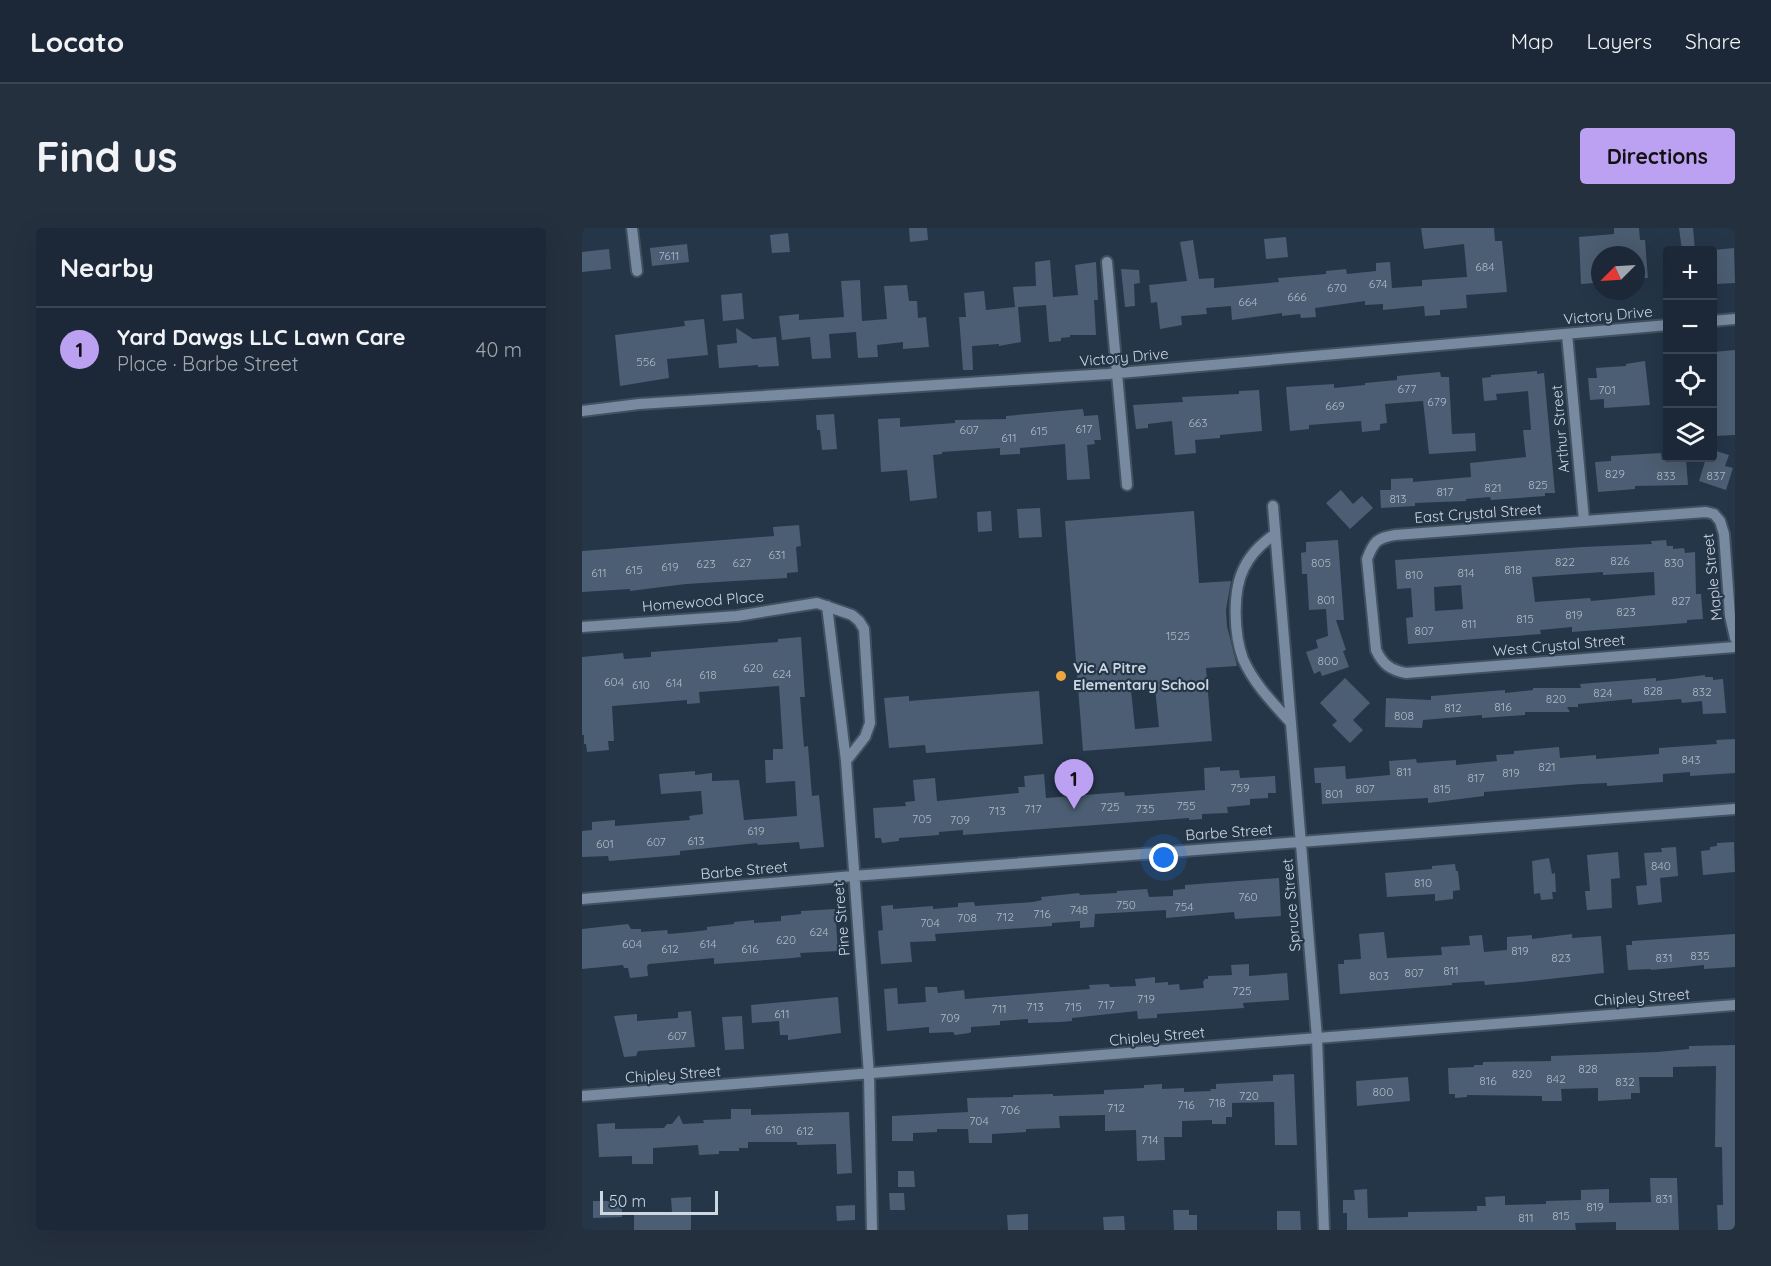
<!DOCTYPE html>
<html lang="en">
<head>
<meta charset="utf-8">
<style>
	:root { --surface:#1c2837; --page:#25303f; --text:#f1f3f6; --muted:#a0a6ad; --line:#3a4452; --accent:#bca0f2 }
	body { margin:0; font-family:Quicksand,sans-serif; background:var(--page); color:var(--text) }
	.controls { position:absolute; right:18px; top:18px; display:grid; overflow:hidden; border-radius:6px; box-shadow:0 6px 24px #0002 }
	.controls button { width:54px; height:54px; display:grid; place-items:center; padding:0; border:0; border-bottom:2px solid var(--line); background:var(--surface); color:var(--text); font:30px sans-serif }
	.compass { position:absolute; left:1009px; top:18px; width:54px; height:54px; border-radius:50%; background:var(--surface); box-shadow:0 6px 24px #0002; rotate:246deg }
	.scale { position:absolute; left:18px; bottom:15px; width:118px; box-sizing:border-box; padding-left:6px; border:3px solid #ccd7e2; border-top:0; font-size:16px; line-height:21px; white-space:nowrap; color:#ccd7e2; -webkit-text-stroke:4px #253649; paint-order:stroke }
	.you { position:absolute; left:582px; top:630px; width:21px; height:21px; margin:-15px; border:4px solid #fff; border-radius:50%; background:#1a73e8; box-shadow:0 0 0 9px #1a73e833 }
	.badge { display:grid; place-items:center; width:39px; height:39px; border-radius:50%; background:var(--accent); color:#111; font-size:20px; font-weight:700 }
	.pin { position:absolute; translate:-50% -50px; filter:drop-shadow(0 2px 3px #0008) }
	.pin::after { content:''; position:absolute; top:32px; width:21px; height:18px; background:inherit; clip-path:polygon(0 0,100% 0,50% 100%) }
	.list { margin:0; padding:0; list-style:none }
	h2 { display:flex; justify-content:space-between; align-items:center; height:78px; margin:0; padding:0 24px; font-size:26px }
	h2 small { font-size:20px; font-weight:400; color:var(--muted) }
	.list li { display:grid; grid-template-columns:39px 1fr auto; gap:18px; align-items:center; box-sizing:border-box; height:84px; padding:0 24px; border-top:2px solid var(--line) }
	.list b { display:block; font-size:22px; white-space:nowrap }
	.list p { margin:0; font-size:20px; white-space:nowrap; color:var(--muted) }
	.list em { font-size:20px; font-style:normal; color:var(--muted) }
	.icon { flex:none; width:33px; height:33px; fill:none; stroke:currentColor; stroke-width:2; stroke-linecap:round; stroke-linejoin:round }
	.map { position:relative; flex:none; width:1153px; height:1002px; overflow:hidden; border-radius:6px }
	header { display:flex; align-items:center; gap:36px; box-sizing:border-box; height:84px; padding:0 30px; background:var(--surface); border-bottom:2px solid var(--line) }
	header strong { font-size:28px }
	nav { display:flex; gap:33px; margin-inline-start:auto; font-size:21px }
	.intro { display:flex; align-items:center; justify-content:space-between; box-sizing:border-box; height:144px; padding:0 36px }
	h1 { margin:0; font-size:42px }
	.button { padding:15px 27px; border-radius:6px; background:var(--accent); color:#111; font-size:21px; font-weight:700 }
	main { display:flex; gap:36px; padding:0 36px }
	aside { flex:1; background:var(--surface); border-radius:6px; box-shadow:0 6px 24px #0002 }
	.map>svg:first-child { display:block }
	.building { fill:#4c5e73; fill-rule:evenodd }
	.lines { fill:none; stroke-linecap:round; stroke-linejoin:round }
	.minor-casing { stroke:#425160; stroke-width:14 }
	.minor { stroke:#778aa0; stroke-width:10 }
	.poi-dot { fill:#f0a63f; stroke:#253649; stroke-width:2 }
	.labels { text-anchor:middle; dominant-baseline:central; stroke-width:4.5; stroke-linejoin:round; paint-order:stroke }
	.number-label { font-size:12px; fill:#acb9c6 }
	.street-label { font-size:15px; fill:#ccd7e2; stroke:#253649 }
	.poi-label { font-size:15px; font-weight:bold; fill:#ccd7e2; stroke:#253649; text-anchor:start }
</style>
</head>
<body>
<header>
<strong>Locato</strong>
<nav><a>Map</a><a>Layers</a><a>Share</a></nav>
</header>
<div class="intro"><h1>Find us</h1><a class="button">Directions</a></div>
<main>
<aside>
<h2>Nearby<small></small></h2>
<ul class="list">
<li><span class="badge">1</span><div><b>Yard Dawgs LLC Lawn Care</b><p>Place · Barbe Street</p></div><em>40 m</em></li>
</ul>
</aside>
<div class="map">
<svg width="1153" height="1002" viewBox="0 0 1153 1002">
	<rect width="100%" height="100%" fill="#253649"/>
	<path class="building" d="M327,0H345L346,12L328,14Z
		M839,0H912L913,13H920L925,64L884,67L885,80L858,82V87L843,88L842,78L801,82V76L783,77V73L733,80L734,89L719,90L718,86L700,88V85L650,92L649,78L624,80L625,86L599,88L600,97L578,101L575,74L569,75L567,57L605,53L598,14L611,12L617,51L632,50V60L697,54L696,50L744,46V43L764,41L765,46L794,43V35L808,34L810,60L840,58V52L885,49L882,16L842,21Z
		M1032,0H1057L1058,12H1063L1066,50H1054V27H1018V52H1013V55L999,56L997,9L1032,6Z
		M1097,0H1111L1113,22H1100Z
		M206,5L208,24L190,25L188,7Z
		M704,9L706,29L684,31L682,11Z
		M105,16L107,34L70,38L68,20Z
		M1152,20L1153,55L1134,56L1132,22Z
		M27,21L29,41L0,44V24Z
		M468,32L471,69L496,67L493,37L514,34L516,72H512L514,107H488V109L479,110V113L467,114L464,77L436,79L439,114L417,118V116L390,118L391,142H381L377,89H384L382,65L402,63L404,82L433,79L431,59L454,58L453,34Z
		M539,41L557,42L558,55L552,56L553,78L543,79Z
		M278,52L280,93L305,91L302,58L325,57L327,73H335L336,90L344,89L347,119L321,121V114L295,117L296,129L276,130L274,104L247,106L249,130L230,131L228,109L200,112L197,88L217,86V92L262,89L259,53Z
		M160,65L162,91L141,93L139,67Z
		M122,91L126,127L85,131L87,150L38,158L33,107L103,98L102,93Z
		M154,100L171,111L194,109L197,138L176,139V137L137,140L135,117L155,115Z
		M1153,122V207L1131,208V124Z
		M1063,133L1068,177L1022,180V171L1008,172L1006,150H1015L1014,140L1044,138V136Z
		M955,143V146L962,145L973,265H963V268L909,272L908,269L884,271V273L833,275V278L799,280L798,262H809V251L831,250V254L889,249L888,235L944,229L941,202H949L946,163L914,166L915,172L902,173L900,150L909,149V147Z
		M858,144L859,149H867L870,206L893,205L894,223L847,226L841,173L803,176L805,195L798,196V202L780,204L779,193L727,197V201L708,203L704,159L752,156V160L783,157V155L815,152V148Z
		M677,162L680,203L638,207V210L613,212L614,225L593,227L590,193L566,196V200L554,201L551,177L601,174L600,169L657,166V163Z
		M501,181L502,188L516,187L519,212H512L513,216L505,217L508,251L485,252L483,216L438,220V226L418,227V220L360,224V226L351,227L355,270L328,273L325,242L299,244L296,191L318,190V199L373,195V192L424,191V188Z
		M252,186L255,221L240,222L238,202H235L234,187Z
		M1131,222L1147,227L1143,238L1151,240L1144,262L1117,253L1124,230H1131Z
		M1079,225L1080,232L1104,231L1106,257L1053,258V261L1016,264L1013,234L1029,233V228Z
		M759,262L771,276L780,268L791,280L768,301L744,275Z
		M458,280L460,309L437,310L435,281Z
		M409,283L410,303L396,304L395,284Z
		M612,283L617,355L649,353L644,382L645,398L655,438L624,440L630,513L501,523L483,293ZM573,460L577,499L553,501L549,462Z
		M217,297L219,318L214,319L216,344L205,345V350L104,356L48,363V361L0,364V323L192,308L191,299Z
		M756,312L762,392H754L764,422L761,423L767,439L740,448L738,443L732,446L724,424L736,420L734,412L746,408L744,381L727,382L725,346H720L719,325L724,324V314Z
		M1084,312L1085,318H1091V321L1102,320L1103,325L1113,324L1114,366H1119L1121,391L1105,392V395L990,404V399L958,402L959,406L826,416L824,390L831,389L829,360L815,361L813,332L1001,319L1070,316L1069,313ZM1021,344V347L1072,344L1073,367L1009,373L1008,370L953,374L950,349ZM879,357L881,381L853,383L852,359Z
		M219,409L223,469H218L222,519L226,518L230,568L237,567L242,619L218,621L217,614L176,617L175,615L98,623V627L27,633L26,628L0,629V603L10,602V594L33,592V598L108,592L107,588L121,586L119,563L79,566L77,546L113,543V547L130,545V553L157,552L162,592L215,588L213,553L184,555L183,532H191V521H201L197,458L117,464L118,475L105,476V472L30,478L32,513H26L27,522L5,524L4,516H2V507H0V429L41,425L42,431L69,429V424L196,414V411Z
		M1123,447V449H1131V452L1141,451L1144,485L1121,486L1120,473L1100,475L1099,471L1050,475V471L996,476V479H985L988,484H943V487L900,490V487L841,492L840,500L803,499L804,470L849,472V468L923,462V465L951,462V460H999L998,456L1074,450V453Z
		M763,450L788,475L771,492L781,502L768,515L750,497L755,493L738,475Z
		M457,463L461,516L344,525L343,517L307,520L302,470L327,468V473Z
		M1153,511V545L1108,548V544L1081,546V554L1025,558V555L999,556L902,564V568L846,575V570L740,576L739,555H733L732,540L763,538L764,551L808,547L807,533L834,531L835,535L874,532V537L915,533L914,527L932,526V523L977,519L978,530L1014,527V531L1077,526V520L1135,516L1134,512Z
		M638,539V543L657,542L658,550L693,548L694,565H686V570L668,571V577L645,579L646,585L620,586V591L607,592V590L381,607V602L357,604V607L317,610V613L300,615L299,610H293L291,580L324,578L323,574L333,573L331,552L353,550L355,573L437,565L436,559H443L442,548L462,546L464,570L542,564L543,568L623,562L622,540Z
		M1152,614L1153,644L1121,647L1119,623L1128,622V619L1135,618V615Z
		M1094,619L1096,648L1078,650L1080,674L1056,677L1054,658L1065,657L1062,625L1080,624L1079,620Z
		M1036,624L1038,650L1029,651L1030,680L1005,682L1003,663H1008L1005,627Z
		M967,630L970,646L973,645L974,664H970L971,671L959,672L958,665L952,666L950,633Z
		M873,636L874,643H876L878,662L871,663V671L853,673V666L805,669L803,645L850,641V638Z
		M697,650L699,688L653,691L652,684L584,690V682L513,686L512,699L498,700V693L470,695V698L353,706L354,713L328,714L330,734L299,736L296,703L301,702L299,678L311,677V681L351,678V681L376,679V675L392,674L393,678L451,674L460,672L459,669L497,665L498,667L535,665V663L565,661L567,669L591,668V662L603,661V657Z
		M253,681L256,723L218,725L219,729L211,730L132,736V730L67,736L65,738L66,748L48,750L46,740H42L41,737L0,741V701L46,696L49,701H59V704L85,702L86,706L109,704L125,702V699L152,696V694L172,692V695L199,693V688L219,686V683Z
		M802,704L805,730L860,727L859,719L888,717L887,708L900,707L902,724L925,722V709L950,707V711L990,706V710L1019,708L1022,745L939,754L903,757L902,753L870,755V757L758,766L756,736H762V732L779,731L777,706Z
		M1153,706V739L1122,741V737L1069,742V741L1046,742L1044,717H1050V713Z
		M667,736V748L705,745L707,772L661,775L662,780L575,786V790L556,791L555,783L490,790V793L478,794L446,795V791L418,793V797L389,799V804L387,805L373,807L371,804L347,805V799L305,803L302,761L315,760L316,776L344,774L343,759H355L356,765L382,762L383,771L508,761L507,757L527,756L528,759L554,758L553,751L573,749V755L586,754V757L597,756L598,762L622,760L621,754L623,751H626V748L650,747L649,737Z
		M256,769L259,805L206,812V807H198L197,793L170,795L169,777Z
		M109,783L113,819L56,823L54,828L42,829L32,788L55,786V793L96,790V784Z
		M160,788L162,821L143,822L140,789Z
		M1153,817V1002H1136L1135,977H1141L1140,919H1133L1134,838L1091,839V849H1057L1058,865H1049V871L1016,873V860L979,861L980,873H960V868L885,867V869L873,870V866H867L866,840L892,839V837H901V834L969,833V828L1076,824L1107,821V818Z
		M712,846L715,917H693L692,874L650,875V889H644V896H630V892L600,893V909H582L583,932L555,933L554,902L523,903V887L477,888L478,900L444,901V904L410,906V915H387L386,901H355V904L331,905V913H310V888L386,884L385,870L431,869V867L471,866V868L522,866V862L562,860V857L580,856V861L602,860V864L629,863L628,861H634V856L691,853V847Z
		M826,849L828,873L775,878L774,853Z
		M149,881H169V887L267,884L270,945L255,946L254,916L215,917V914H166V920H157V923H137V926L117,927L116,917L71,920V936H50V928L17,929L15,896L33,895V901L82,900L85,896H90L97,887L101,896L122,895L121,892L149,891Z
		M316,943H332L333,959H316Z
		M1068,950H1095L1097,1002H1034V994L993,995L994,1002H765V985H761V972H773L772,962L785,961L786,990L826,989V984L895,983V978H904L903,969L923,968V977L964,976V973L999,972V962L1027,961V975L1069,974Z
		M307,965H322L323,982H308Z
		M109,969V1002H52V984H90L89,970Z
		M11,973H40V989L11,990Z
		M273,977V992L255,993L254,978Z
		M591,982H607V987H615V1002H592Z
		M695,983H718L719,1002H695Z
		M446,986V1002H426L425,987Z
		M542,988L543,1002H522L521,989Z"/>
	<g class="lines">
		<defs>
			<path id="minor" d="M50,0L55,43
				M525,34L545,257
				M1130,93L1153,91
				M985,106L1002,292
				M0,183L57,176L526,146L1086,97
				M691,278L735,810L742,1002
				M693,306C680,315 669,325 662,340C650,363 652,407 661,431C672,456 691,475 709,495
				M245,378L264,533L287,847L290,1002
				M0,399L155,388L235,375L270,387L277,393L282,401L288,495L283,509L264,533
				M1153,410L1148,388L1142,306L1138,293L1132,286L1124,284L813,307C795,310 792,313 785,331L794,422C801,437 809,442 824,445L1153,419
				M0,671L271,648L1153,581
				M0,868L1153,777"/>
		</defs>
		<use href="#minor" class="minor-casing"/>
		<use href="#minor" class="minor"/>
	</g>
	<circle class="poi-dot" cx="479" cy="448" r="6"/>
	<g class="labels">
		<g class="number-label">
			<text x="87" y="27">7611</text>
			<text x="903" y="38">684</text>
			<text x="796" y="55">674</text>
			<text x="755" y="59">670</text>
			<text x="715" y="68">666</text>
			<text x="666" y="73">664</text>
			<text x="64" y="133">556</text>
			<text x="825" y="160">677</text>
			<text x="1025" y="161">701</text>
			<text x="855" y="173">679</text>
			<text x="753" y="177">669</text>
			<text x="616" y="194">663</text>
			<text x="502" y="200">617</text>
			<text x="387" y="201">607</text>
			<text x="457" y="202">615</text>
			<text x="427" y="209">611</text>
			<text x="1033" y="245">829</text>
			<text x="1084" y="247">833</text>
			<text x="1134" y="247">837</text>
			<text x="956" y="256">825</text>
			<text x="911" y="259">821</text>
			<text x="863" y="263">817</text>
			<text x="816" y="270">813</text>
			<text x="195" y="326">631</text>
			<text x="1038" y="332">826</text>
			<text x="983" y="333">822</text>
			<text x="160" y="334">627</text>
			<text x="739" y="334">805</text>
			<text x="1092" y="334">830</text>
			<text x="124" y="335">623</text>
			<text x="88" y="338">619</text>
			<text x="52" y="341">615</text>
			<text x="931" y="341">818</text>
			<text x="17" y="344">611</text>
			<text x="884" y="344">814</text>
			<text x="832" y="346">810</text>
			<text x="744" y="371">801</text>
			<text x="1099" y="372">827</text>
			<text x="1044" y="383">823</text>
			<text x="992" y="386">819</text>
			<text x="943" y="390">815</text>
			<text x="887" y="395">811</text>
			<text x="842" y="402">807</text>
			<text x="596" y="407">1525</text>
			<text x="746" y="432">800</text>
			<text x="171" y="439">620</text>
			<text x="200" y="445">624</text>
			<text x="126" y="446">618</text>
			<text x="32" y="453">604</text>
			<text x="92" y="454">614</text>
			<text x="59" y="456">610</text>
			<text x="1071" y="462">828</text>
			<text x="1120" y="463">832</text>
			<text x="1021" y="464">824</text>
			<text x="974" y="470">820</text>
			<text x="921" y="478">816</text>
			<text x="871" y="479">812</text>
			<text x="822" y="487">808</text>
			<text x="1109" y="531">843</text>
			<text x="965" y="538">821</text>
			<text x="822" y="543">811</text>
			<text x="929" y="544">819</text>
			<text x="894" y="549">817</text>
			<text x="658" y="559">759</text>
			<text x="783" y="560">807</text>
			<text x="860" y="560">815</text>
			<text x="752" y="565">801</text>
			<text x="604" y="577">755</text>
			<text x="528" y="578">725</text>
			<text x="451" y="580">717</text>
			<text x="563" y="580">735</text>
			<text x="415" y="582">713</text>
			<text x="340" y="590">705</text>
			<text x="378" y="591">709</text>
			<text x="174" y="602">619</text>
			<text x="114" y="612">613</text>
			<text x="74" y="613">607</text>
			<text x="23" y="615">601</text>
			<text x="1079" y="637">840</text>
			<text x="841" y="654">810</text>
			<text x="666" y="668">760</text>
			<text x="544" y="676">750</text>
			<text x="602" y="678">754</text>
			<text x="497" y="681">748</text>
			<text x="460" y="685">716</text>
			<text x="423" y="688">712</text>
			<text x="385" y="689">708</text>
			<text x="348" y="694">704</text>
			<text x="237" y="703">624</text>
			<text x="204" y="711">620</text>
			<text x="50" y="715">604</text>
			<text x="126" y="715">614</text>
			<text x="88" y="720">612</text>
			<text x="168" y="720">616</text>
			<text x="938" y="722">819</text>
			<text x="1118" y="727">835</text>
			<text x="979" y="729">823</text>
			<text x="1082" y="729">831</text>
			<text x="869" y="742">811</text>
			<text x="832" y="744">807</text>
			<text x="797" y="747">803</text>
			<text x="660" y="762">725</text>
			<text x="564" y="770">719</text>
			<text x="524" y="776">717</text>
			<text x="453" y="778">713</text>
			<text x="491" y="778">715</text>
			<text x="417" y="780">711</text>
			<text x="200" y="785">611</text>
			<text x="368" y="789">709</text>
			<text x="95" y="807">607</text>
			<text x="1006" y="840">828</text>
			<text x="940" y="845">820</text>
			<text x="974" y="850">842</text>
			<text x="906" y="852">816</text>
			<text x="1043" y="853">832</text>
			<text x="801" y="863">800</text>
			<text x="667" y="867">720</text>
			<text x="635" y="874">718</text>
			<text x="604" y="876">716</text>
			<text x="534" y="879">712</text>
			<text x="428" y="881">706</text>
			<text x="397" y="892">704</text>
			<text x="192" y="901">610</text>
			<text x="223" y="902">612</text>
			<text x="568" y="911">714</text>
			<text x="1082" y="970">831</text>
			<text x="1013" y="978">819</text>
			<text x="979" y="987">815</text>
			<text x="944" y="989">811</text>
		</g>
		<g class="street-label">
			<text transform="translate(1026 87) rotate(-5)">Victory Drive</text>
			<text transform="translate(542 129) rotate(-5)">Victory Drive</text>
			<text transform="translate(978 201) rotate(-95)">Arthur Street</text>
			<text transform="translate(896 285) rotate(-4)">East Crystal Street</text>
			<text transform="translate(1130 349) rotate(-96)">Maple Street</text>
			<text transform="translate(121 373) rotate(-5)">Homewood Place</text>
			<text transform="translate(977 417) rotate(-5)">West Crystal Street</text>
			<text transform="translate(647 604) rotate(-4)">Barbe Street</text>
			<text transform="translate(162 642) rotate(-5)">Barbe Street</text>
			<text transform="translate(709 677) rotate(-95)">Spruce Street</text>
			<text transform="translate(259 691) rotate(-95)">Pine Street</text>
			<text transform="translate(1060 769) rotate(-4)">Chipley Street</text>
			<text transform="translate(575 808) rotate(-5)">Chipley Street</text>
			<text transform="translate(91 846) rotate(-4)">Chipley Street</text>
		</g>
		<g class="poi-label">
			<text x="491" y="439">Vic A Pitre<tspan x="491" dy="17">Elementary School</tspan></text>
		</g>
	</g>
</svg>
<div class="controls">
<button>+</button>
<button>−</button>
<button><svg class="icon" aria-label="locate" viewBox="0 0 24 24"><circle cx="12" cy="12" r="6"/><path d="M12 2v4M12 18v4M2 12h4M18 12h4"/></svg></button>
<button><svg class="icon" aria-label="layers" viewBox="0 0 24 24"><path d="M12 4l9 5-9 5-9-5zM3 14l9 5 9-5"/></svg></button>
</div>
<svg class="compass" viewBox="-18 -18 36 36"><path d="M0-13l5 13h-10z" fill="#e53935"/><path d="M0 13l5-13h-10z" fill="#a0a6ad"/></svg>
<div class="scale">50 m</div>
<div class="you"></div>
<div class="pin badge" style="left:492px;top:581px">1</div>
</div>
</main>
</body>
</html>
